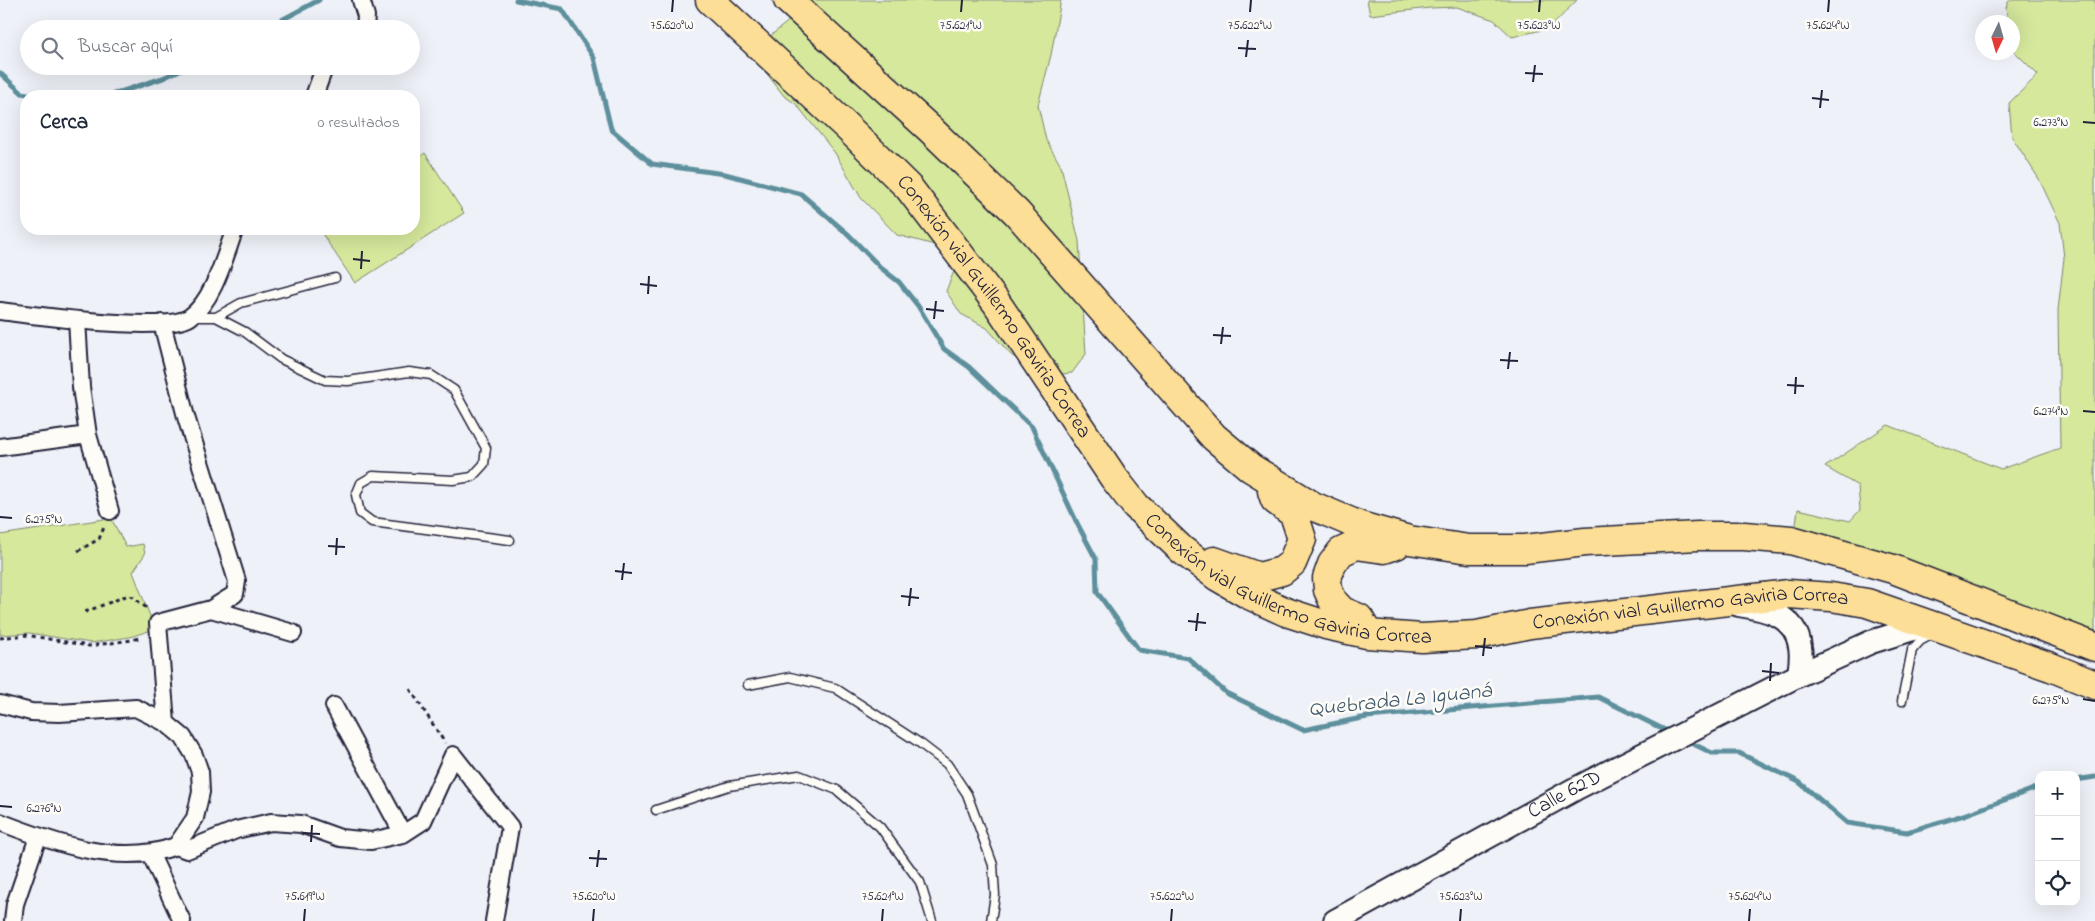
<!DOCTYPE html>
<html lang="es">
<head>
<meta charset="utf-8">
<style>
	:root { --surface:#fff; --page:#f6f6f7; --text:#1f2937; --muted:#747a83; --line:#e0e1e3 }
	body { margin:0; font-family:"Indie Flower",sans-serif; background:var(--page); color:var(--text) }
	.controls { position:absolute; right:15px; bottom:15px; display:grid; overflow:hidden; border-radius:10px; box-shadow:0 5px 20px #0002 }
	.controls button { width:45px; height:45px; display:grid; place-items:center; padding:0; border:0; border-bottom:1px solid var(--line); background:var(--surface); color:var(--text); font:25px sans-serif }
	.compass { position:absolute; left:1975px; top:15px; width:45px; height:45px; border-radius:50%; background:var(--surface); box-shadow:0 5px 20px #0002; rotate:185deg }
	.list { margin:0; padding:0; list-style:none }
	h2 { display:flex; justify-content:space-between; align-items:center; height:65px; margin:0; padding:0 20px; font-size:21px }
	h2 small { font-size:16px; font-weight:400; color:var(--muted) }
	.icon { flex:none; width:28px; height:28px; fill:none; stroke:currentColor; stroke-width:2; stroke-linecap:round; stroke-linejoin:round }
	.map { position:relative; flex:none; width:2095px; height:921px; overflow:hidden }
	.search { position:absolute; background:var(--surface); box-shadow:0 5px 20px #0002; left:20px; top:20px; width:400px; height:55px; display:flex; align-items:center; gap:12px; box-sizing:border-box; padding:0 18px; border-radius:28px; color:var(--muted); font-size:19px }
	.panel { position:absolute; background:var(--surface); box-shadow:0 5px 20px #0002; left:20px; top:90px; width:400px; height:145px; border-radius:20px }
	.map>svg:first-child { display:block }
	.green { fill:#d5e89c; stroke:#7c856c }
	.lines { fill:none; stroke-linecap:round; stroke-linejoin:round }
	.stream { stroke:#5d8f9c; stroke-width:5 }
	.lane-casing { stroke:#22223b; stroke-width:11 }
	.street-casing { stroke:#22223b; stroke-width:20 }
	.secondary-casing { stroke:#22223b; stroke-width:26 }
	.highway-casing { stroke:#22223b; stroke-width:31 }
	.path { stroke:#22223b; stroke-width:3; stroke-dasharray:4 4; stroke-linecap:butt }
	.lane { stroke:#fdfcf7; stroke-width:8 }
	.street { stroke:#fdfcf7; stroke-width:16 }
	.secondary { stroke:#fdfcf7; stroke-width:22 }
	.highway { stroke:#fcde96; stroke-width:28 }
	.ticks { fill:none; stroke:#22223b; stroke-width:2 }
	.labels { text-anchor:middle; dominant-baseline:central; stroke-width:5; stroke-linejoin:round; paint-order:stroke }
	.street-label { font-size:21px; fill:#22223b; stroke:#fdfcf7 }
	.water-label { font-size:22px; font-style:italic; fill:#40586c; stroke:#fdfcf7 }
	.ticks-label { font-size:12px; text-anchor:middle; fill:#22223b; stroke:#fdfcf7; stroke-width:5; stroke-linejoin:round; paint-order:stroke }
</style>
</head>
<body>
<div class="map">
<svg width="2095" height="921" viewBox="0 0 2095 921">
	<rect width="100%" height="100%" fill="#eef1f7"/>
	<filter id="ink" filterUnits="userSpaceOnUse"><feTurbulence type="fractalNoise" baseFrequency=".02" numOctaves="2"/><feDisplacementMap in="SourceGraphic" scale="10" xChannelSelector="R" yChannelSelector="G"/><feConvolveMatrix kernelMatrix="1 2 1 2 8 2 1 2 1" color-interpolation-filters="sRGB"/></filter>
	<g filter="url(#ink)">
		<path class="green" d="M780,0H1061L1051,55L1038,105L1046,140L1061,166L1079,241L1086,354L1072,373L1042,376L1011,355L987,328L961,314L946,291L961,254L946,248L897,235L861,198L835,153L796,104L784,96L764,70L763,42L797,14Z
			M1367,0H1577L1550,28L1512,37L1494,20L1457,7L1430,8L1370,15Z
			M2009,0H2095V639L1795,532L1798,509L1850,521L1860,510L1858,486L1825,467L1888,425L2001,469L2060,448L2058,310L2064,258L2060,223L2039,179L2012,137L2009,103L2038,75L2013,50L2012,22H2008L2006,8Z
			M425,153L464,213L355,283L319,229H414V161Z
			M111,518L126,547L143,544L145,554L133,572L155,629L130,637L91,643L29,633L0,635V535Z"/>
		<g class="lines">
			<path class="stream" d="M516,0L562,9L594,58L611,129L652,164L725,174L801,194L849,235L881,268L899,282L918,306L944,349L969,367L1032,427L1078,525L1096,559L1097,592L1139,650L1188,658L1226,693L1303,730L1367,717L1598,697L1671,733
				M265,29L319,0
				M0,73L22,93L37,96
				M108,96L163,78L188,66
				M1685,740L1712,753H1739L1799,782L1847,823L1907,832L1967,814L2039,787
				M2076,780L2095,777"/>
			<defs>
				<path id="lane" d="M192,317H216L245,332L281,359L325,380L348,381L409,372L431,375L454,390L486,448L484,464L472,477L453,480L373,476L361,483L356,495L360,513L372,522L510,540
					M216,317L241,303L335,278
					M748,685L790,677L835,688L921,744L947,764L967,794L993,865L995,895L991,921
					M1902,701L1912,650L1920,641L1933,634
					M656,810L729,786L799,775L837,790L880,827L920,882L932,921"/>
				<path id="street" d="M361,0L366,16L365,29
					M314,96L325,66
					M0,311C34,315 166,334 190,317C214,300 225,255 235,229
					M77,320L81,387L88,435L110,511
					M162,323L186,417L237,581L235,594L211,609L158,623L166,723
					M0,447L88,435
					M211,609L293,633
					M0,704L31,712L59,713L136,708L166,723L183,737L194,755L200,772L201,792L195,818L176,846C119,867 54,843 0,822
					M334,706L403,834
					M176,846L187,850L236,830L271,822L301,824L340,838L371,841L403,834L423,821L453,755L510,827L494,921
					M150,853L182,921
					M13,921L15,904L38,837"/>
				<g id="secondary">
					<path d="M1739,605C1766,609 1796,615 1800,647C1802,656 1800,666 1799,675"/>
					<path id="s1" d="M1335,921L1575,789L1799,675L1871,642L1929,624"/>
				</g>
				<g id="highway">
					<path id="s2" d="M710,0L847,127L909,188L996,302L1114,478L1136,506L1182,550L1218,577L1249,595L1286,612L1326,625L1367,634L1422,638L1477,635L1530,624L1789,594L1831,597L1867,603L2051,667L2095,685"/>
					<path d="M788,0L931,130L1017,213L1214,437L1251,468L1313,506L1360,526L1409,540L1469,549H1525L1585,542L1698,536H1744L1791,540L1893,569L2095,647"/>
					<path d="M1214,561L1259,577L1282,571L1292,563L1302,539L1294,514L1275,500L1272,491"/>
					<path d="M1366,630L1359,618L1342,611L1333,601L1328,590L1327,578L1332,564L1341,552L1356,545L1384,549L1396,545"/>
				</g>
			</defs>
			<use href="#lane" class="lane-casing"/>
			<use href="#street" class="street-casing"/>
			<use href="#secondary" class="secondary-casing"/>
			<use href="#highway" class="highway-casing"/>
			<path class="path" d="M78,551L99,539L105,525
				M85,612L126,596L133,597L149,610
				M0,638L26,635L89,646L132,640L142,637
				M410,689L445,743"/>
			<use href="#lane" class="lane"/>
			<use href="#street" class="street"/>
			<use href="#secondary" class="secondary"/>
			<use href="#highway" class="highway"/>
		</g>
	</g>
	<path class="ticks" d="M672,12L673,0M961,12L962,0M1250,12L1251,0M1539,12L1540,0M1828,12L1829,0M1238,48L1256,49M1246,57L1248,40M1525,73L1543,74M1533,82L1535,65M1812,98L1829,100M1820,108L1822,90M2083,122L2095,123M353,259L370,261M361,269L362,251M640,284L657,286M648,294L649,276M926,309L944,311M934,319L936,301M1213,335L1231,336M1221,344L1223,327M1500,360L1518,361M1508,369L1510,352M1787,385L1804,386M1795,394L1796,377M2083,411L2095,412M0,517L12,518M328,546L345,547M336,555L337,538M615,571L632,573M622,580L624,563M901,596L919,598M909,606L911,588M1188,621L1206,623M1196,631L1198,613M1475,646L1492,648M1483,656L1485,638M1762,671L1779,673M1770,681L1771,663M2083,699L2095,701M0,806L12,807M303,833L320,834M311,842L312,825M589,858L607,859M597,867L599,850M304,921L305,909M593,921L594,909M882,921L883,909M1171,921L1172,909M1460,921L1461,909M1749,921L1750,909"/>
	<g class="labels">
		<g class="street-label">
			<text stroke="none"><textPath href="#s2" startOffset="420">Conexión vial Guillermo Gaviria Correa</textPath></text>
			<text stroke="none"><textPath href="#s2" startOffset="840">Conexión vial Guillermo Gaviria Correa</textPath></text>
			<text stroke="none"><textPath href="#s2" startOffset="1260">Conexión vial Guillermo Gaviria Correa</textPath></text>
			<text stroke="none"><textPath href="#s1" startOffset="262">Calle 62D</textPath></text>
		</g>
		<g class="water-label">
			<text transform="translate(1400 701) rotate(-6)">Quebrada La Iguaná</text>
		</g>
	</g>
	<g class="ticks-label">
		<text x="672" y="29">75.620°W</text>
		<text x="961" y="29">75.621°W</text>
		<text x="1250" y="29">75.622°W</text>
		<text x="1539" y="29">75.623°W</text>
		<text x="1828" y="29">75.624°W</text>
		<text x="2051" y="126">6.273°N</text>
		<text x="2051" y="415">6.274°N</text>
		<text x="44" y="523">6.275°N</text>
		<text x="2051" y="704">6.275°N</text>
		<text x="44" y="812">6.276°N</text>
		<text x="305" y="900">75.619°W</text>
		<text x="594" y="900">75.620°W</text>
		<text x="883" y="900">75.621°W</text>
		<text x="1172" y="900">75.622°W</text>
		<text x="1461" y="900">75.623°W</text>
		<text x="1750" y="900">75.624°W</text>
	</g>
</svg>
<div class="controls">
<button>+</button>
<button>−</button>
<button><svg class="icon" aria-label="locate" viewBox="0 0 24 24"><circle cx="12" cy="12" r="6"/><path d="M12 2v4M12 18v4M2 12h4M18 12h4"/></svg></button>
</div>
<svg class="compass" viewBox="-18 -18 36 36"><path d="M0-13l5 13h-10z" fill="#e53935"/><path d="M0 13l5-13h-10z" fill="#747a83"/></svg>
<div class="search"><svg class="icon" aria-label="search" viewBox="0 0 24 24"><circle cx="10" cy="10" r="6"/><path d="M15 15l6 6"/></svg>Buscar aquí</div>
<section class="panel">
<h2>Cerca<small>0 resultados</small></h2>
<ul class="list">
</ul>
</section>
</div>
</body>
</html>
